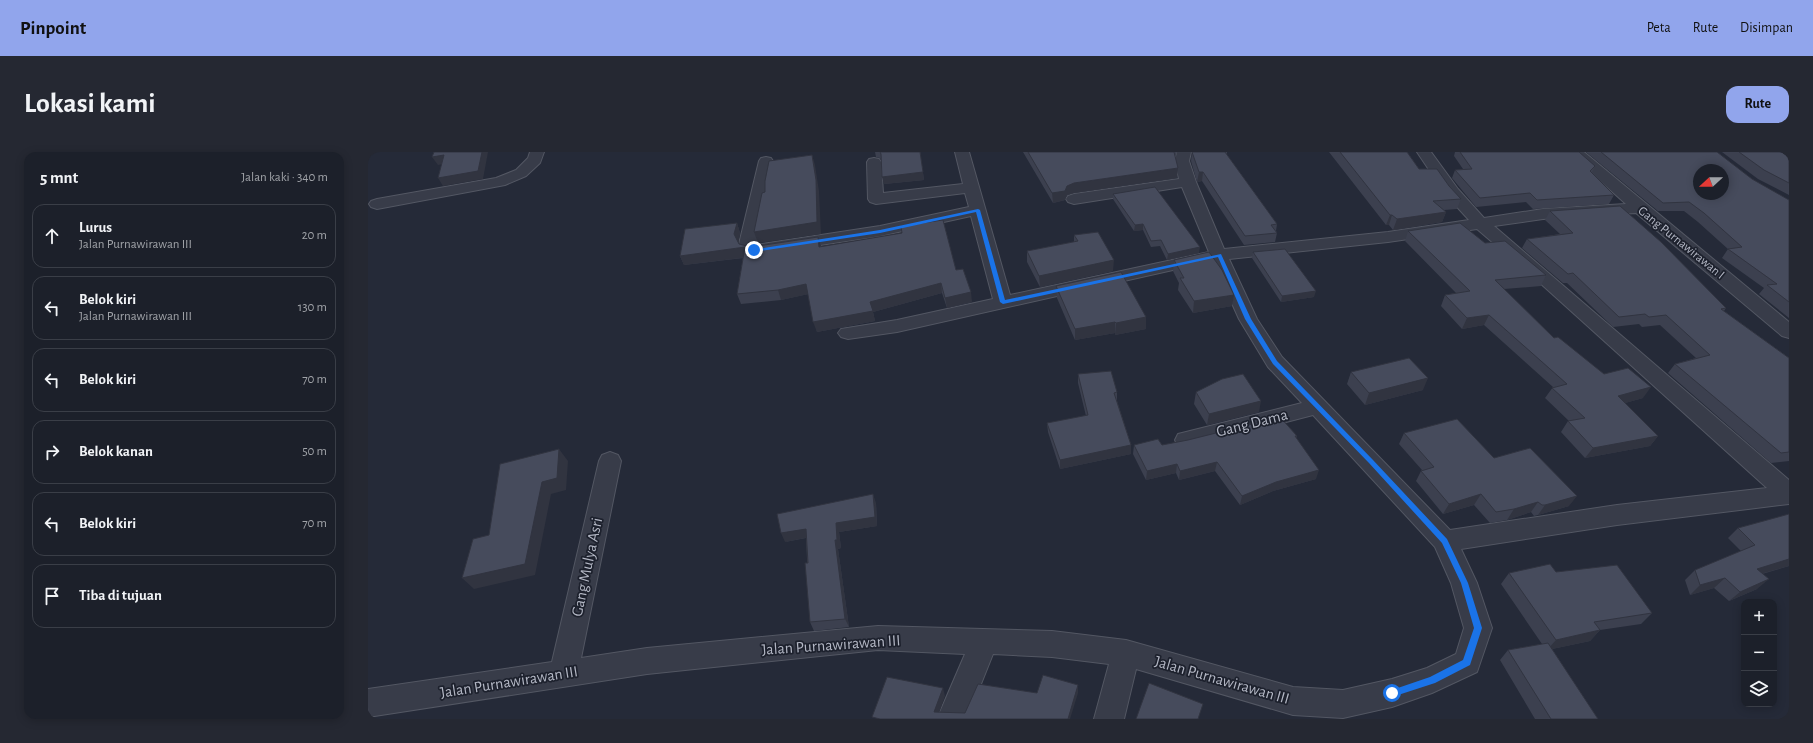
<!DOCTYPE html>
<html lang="id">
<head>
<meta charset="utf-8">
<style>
	:root { --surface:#1c202a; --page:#252832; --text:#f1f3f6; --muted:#a0a3a8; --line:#3a3e47; --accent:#91a5ec }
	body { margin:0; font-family:"Alegreya Sans",sans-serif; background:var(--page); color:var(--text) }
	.controls { position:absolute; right:12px; bottom:12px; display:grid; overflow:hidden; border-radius:8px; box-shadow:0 2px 10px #0003 }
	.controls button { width:36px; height:36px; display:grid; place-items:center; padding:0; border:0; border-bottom:1px solid var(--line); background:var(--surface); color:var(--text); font:20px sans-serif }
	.compass { position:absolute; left:1325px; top:12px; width:36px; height:36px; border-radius:50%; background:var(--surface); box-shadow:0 2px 10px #0003; rotate:249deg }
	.stop { position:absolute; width:12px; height:12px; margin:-9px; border:3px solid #1a73e8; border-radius:50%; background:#fff }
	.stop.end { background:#1a73e8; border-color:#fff; box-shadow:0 1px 4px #0008 }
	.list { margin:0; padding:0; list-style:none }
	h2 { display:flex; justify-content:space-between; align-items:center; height:52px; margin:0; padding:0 16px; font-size:17px }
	h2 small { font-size:13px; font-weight:400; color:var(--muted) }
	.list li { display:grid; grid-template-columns:26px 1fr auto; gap:12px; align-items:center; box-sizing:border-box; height:64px; margin:0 8px 8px; padding:0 8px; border:1px solid var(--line); border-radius:12px }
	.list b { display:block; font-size:15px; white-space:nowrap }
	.list p { margin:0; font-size:13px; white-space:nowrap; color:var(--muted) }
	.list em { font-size:13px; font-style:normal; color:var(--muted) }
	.icon { flex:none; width:22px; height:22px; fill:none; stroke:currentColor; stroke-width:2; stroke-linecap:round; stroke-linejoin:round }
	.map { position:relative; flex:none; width:1421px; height:567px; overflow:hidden; border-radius:12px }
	header { display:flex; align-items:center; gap:24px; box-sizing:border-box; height:56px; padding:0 20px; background:var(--accent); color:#111 }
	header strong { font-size:19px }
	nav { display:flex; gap:22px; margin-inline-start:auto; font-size:14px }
	.intro { display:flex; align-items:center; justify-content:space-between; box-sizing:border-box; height:96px; padding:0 24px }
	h1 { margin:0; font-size:28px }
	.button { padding:10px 18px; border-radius:12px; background:var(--accent); color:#111; font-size:14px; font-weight:700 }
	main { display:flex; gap:24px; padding:0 24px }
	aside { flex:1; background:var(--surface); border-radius:12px; box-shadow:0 2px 10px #0003 }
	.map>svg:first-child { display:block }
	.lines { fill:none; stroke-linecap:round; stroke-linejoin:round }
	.minor-casing { stroke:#535763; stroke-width:2 }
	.minor { fill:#383c49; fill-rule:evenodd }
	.wall { fill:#3c404f }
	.shaded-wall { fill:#313440 }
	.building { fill:#464b5c; stroke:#313440; fill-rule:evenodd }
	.route { fill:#1a73e8 }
	.labels { text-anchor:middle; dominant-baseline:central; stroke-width:3.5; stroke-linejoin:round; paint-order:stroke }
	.far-street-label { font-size:13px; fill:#b3b7c4; stroke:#1d212d }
	.street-label { font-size:16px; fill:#b3b7c4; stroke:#1d212d }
</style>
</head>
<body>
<header>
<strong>Pinpoint</strong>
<nav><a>Peta</a><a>Rute</a><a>Disimpan</a></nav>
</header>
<div class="intro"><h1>Lokasi kami</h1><a class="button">Rute</a></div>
<main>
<aside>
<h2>5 mnt<small>Jalan kaki · 340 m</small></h2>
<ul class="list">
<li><svg class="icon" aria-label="ahead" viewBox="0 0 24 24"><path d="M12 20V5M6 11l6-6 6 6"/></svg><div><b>Lurus</b><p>Jalan Purnawirawan III</p></div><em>20 m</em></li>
<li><svg class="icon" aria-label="left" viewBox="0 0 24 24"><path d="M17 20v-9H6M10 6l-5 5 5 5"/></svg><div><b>Belok kiri</b><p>Jalan Purnawirawan III</p></div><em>130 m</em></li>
<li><svg class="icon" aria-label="left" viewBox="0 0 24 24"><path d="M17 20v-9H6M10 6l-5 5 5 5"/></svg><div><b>Belok kiri</b></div><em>70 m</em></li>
<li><svg class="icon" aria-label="right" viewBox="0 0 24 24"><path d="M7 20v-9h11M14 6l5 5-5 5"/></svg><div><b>Belok kanan</b></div><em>50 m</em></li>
<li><svg class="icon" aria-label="left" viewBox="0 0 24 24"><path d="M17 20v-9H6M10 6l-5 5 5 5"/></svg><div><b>Belok kiri</b></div><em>70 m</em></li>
<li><svg class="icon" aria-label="arrive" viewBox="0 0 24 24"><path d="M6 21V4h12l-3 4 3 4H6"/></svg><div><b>Tiba di tujuan</b></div></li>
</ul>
</aside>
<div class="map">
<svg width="1421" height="567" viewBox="0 0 1421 567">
	<rect width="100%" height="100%" fill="#252a38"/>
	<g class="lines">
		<defs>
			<path id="minor" d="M162,0H176L172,11L158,24L137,33L9,57L3,55L1,52L3,49L9,47L128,26L148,18L160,6Z
				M587,0H601L642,143L841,100L814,35L706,52L700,50L698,47L700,44L706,42L811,27L807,9L809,0H823L821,9L828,30L856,97L1020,80L1101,68L1078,43L1049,0H1063L1090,37L1116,66L1175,57L1258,52L1200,0H1216L1421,170V186L1414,184L1268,61L1175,67L1126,74L1421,328V352L1249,373L1093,397L1109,431L1124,476L1109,520L1064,541L1024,555L975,566L925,563L768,517L756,567H726L741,512L684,505L625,502L599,567H569L597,502L510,498L279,522L0,565V537L184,510L231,309L234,303L242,300L250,303L253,309L213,506L279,496L510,474L684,479L758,488L925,535L975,538L1024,527L1059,516L1088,502L1096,476L1083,431L1067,395L945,263L818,296L810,294L807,288L810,282L934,251L900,215L871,167L845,109L529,180L480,187L473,185L470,181L473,177L529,168L625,147L603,64L512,84L386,103L375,100L371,92L391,9L393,6L398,5L403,6L405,9L388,93L512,74L601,55L597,41L508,52L502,50L500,47L499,10L501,7L506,6L511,7L513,10L515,41L595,32ZM1109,77L1172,131L1399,336L1249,353L1082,378L914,205L889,167L861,107L1020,90Z"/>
		</defs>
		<use href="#minor" class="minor-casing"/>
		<use href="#minor" class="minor"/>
	</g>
	<path class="wall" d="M507,0H552L556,28L516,32L513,8L512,6L508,5Z
		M655,0H809L807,4L809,26L706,41L699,43L697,48L685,51Z
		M824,0H859V3L909,72L908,79L909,81L907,90L876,93L834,29L829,30L823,9Z
		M961,0H1039L1051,17L1093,47L1089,57L1076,58L1078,60L1074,70L1025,78L1021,73H1018Z
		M1087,0H1211L1227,14L1224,20L1246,43L1241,52L1165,57L1158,50L1108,55L1084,26L1087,18L1095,17L1086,4Z
		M1218,0H1349L1384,27L1421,48V166L1391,142L1396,136L1354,106L1360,97L1330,70L1316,59H1290Z
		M1354,0H1421V43L1390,27Z
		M745,42L831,101L799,108L792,94L783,95L775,78L766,79L745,47Z
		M1182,59L1358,156L1356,159L1421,206V309L1403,311L1300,221L1307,212L1328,206L1292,173L1274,175L1271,172L1245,175L1199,131H1195L1154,96L1159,87L1192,82L1177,68Z
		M369,71L372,81L370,90L371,92L383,95L450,85L453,94L588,118L604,150L579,156L574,141L505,160L507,169L449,180L440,142L413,148L373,152L369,142L375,106L316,113L312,104Z
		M1040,79L1117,91L1178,123L1173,134L1136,137L1186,186L1236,222L1275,246L1257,251L1290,284L1282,294L1217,306L1193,280L1200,269H1201L1177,246L1185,235L1116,173L1094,177L1073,154L1077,143L1088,141L1037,89Z
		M706,83L745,119L672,135L659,110V99L706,90Z
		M885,100L946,145L913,150L884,106Z
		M806,108L866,143L864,154L825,161L810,138L811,131L805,119Z
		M688,134L778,165V177L747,183V181L707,188L689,146Z
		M983,220L1055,238L997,253L979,232Z
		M710,222L749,240V249L763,293V302L692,317L680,280L679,271L718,264L710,231Z
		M828,240L891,260L839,273L826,252Z
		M1036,281L1126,306L1201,354L1170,363L1166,364L1163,360L1139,368L1122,371L1106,353L1075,362L1048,329L1053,319L1054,318L1031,292Z
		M929,284L928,286L948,327L905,339L872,353L847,319L811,328L808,321L778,328L765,302L766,293H794Z
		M508,351L509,374L471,380L473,396L470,397L481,475L446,479L442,470L438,386L417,390Z
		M1370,376L1421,414L1394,422L1389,437L1361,449L1346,436L1322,443L1317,428L1327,418L1373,399L1360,386Z
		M1188,420L1284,461L1273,472L1232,478L1222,489L1184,497L1230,567H1167L1132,508L1140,498L1174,492L1133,432L1141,421Z"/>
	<path class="shaded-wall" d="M114,0H120L115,27L75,34L70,26Z
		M76,3L81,11L70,13L64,5Z
		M444,3L447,13L451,39L453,82L390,91L386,80Z
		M810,16L809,26L706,41L699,43L697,48L685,51L684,41L699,34L706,31Z
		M555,20L556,28L516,32L514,25Z
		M831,20H835L834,29L829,30Z
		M1078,60L1074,70L1025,78L1029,67Z
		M1022,63H1024L1021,73H1018Z
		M369,71L372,81L370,92L366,82Z
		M775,72V78L766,79L767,73Z
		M450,85L453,94L451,95Z
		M377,95L381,105L316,113L312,104Z
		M832,95L831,101L799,108L800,102Z
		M746,108L745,119L672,135L671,124Z
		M573,131L574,141L505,160L507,169L449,180L445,170L502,150Z
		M438,132L441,142L413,148L410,138Z
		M948,139L946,145L913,150L914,144Z
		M603,140L604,150L579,156L577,146Z
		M866,143L864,154L825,161L826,149Z
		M1121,163L1116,173L1094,177L1099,166Z
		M778,165V177L747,183L748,171Z
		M747,170V181L707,188V177Z
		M1060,226L1055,238L997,253L1001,241Z
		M1283,235L1275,246L1243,255L1250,244Z
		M893,249L891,260L839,273L841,262Z
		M1290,284L1282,294L1217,306L1225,296Z
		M763,293V302L692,317V308Z
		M191,297L200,309L198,338L183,342L167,423L106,437L94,426L174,330Z
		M849,310L847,319L811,328L812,319Z
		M809,312L808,321L778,328L779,319Z
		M951,318L948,327L905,339L872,353L874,344L908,330Z
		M505,342L508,351L509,374L471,380L473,396L470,397L481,475L477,467L467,388L468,371Z
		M1113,342L1106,353L1075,362L1081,352Z
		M1209,344L1201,354L1170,363L1177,353Z
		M1170,350L1163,360L1139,368L1146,357Z
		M438,377L442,385L417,390L413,381Z
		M1421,407V414L1378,426L1389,417Z
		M1357,426L1346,436L1322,443L1332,433Z
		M1401,427L1389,437L1361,449L1372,440Z
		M1232,478L1222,489L1179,498L1188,488Z
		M710,533V541L702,567H700Z
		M575,536L577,544L569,567L566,560Z"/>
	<path class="building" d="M66,0H114L110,19L70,26L76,3L64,5Z
		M512,0H552L555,20L514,25L513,2Z
		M660,0H806L810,16L706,31L699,34L697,39L684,41Z
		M824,0H857L909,72L903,73L909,81L877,84L835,20H831Z
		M972,0H1039L1051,17H1069L1081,34L1093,47L1065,49L1078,60L1029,67L1024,63H1022Z
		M1092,0H1211L1227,14L1222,19L1246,43L1169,48L1162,41L1112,46L1087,18L1104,17Z
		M1233,0H1349L1384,27L1421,48V150L1399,133L1409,132L1360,97L1374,95L1336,61L1321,50L1295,51ZM1331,18H1355V42H1331Z
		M1371,0H1421V31L1396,18Z
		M444,3L448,28L449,70L386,80L394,41L397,40V29L401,9Z
		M787,35L832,95L800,102L793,88L783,89L775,72L767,73L745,42Z
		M1252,54L1293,90L1358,156L1353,157L1421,206V300L1413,301L1307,212L1342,203L1298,163L1281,165L1277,162L1251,165L1205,121L1200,122L1159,87L1205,81L1182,59Z
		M575,68L588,118L595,117L603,140L577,146L573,131L502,150L505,159L445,170L438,132L410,138L369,142L377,95L312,104L317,77L369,71L366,82L371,92L383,95L450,85L451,95L534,81L533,74Z
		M1092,71L1117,91L1137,89L1178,123L1127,128L1186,186L1190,185L1236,222L1260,216L1283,235L1250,244L1290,284L1225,296L1200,269L1217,266L1184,236L1199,232L1121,163L1099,166L1077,143L1102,139L1040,79Z
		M730,80L746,108L671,124L659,99L710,89L706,83Z
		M917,97L948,139L914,144L885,100Z
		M841,100L854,118L866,143L826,149L812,126H816L806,108Z
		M753,120L778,165L748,171L747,170L707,177L688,134Z
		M1041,206L1060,226L1001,241L983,220Z
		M743,219L749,240L746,241L763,293L692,308L679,271L720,263L710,222Z
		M875,222L893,249L841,262L828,240L854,227Z
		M912,265L929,284H927L951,318L908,330L874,344L849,310L812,319L809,312L779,319L766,293L790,287L794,293L820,288Z
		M1089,267L1126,306L1162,296L1209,344L1177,353H1174L1170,350L1146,357L1128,360L1113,342L1081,352L1053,319L1066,315L1036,281Z
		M191,297L189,326L174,330L157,412L94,426L105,387L121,383L132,312Z
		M505,342L507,365L468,371L469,388H467L477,467L442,470L437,411H440L438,377L413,381L409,362Z
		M1421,362V407L1389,417L1401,427L1372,440L1357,426L1332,433L1327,418L1387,393L1370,376Z
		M1182,412L1188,420L1249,413L1284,461L1226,470L1232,478L1188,488L1141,421Z
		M1180,491L1230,567H1183L1140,498Z
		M675,523L710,533L700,567H512L504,565L519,525L575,536L566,560L597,561L610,532L669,541Z
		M781,531L835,552L830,567H768Z"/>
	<path class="route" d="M610,57L612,58L637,148L853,102L883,167L909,209L1005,308L1079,387L1100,431L1114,476L1102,513L1067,531L1024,545L1021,544V539L1062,525L1095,508L1106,476L1093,431L1074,391L1001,311L905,212L877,167L850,105L635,152L632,150L608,60L512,81L386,100L383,98L512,78Z"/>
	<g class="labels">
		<g class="far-street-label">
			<text transform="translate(1313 91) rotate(39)">Gang Purnawirawan I</text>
		</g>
		<g class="street-label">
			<text transform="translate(884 271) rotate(-14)">Gang Dama</text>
			<text transform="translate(219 415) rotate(-78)">Gang Mulya Asri</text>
			<text transform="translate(463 493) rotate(-4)">Jalan Purnawirawan III</text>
			<text transform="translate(854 528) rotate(16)">Jalan Purnawirawan III</text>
			<text transform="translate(141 530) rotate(-9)">Jalan Purnawirawan III</text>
		</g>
	</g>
</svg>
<div class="controls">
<button>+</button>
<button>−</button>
<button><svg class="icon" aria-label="layers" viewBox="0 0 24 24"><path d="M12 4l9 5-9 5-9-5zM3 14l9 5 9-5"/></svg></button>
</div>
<svg class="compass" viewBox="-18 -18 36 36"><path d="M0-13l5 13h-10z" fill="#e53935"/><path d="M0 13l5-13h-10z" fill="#a0a3a8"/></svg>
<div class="stop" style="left:1024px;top:541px"></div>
<div class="stop end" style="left:386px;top:98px"></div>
</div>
</main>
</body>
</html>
